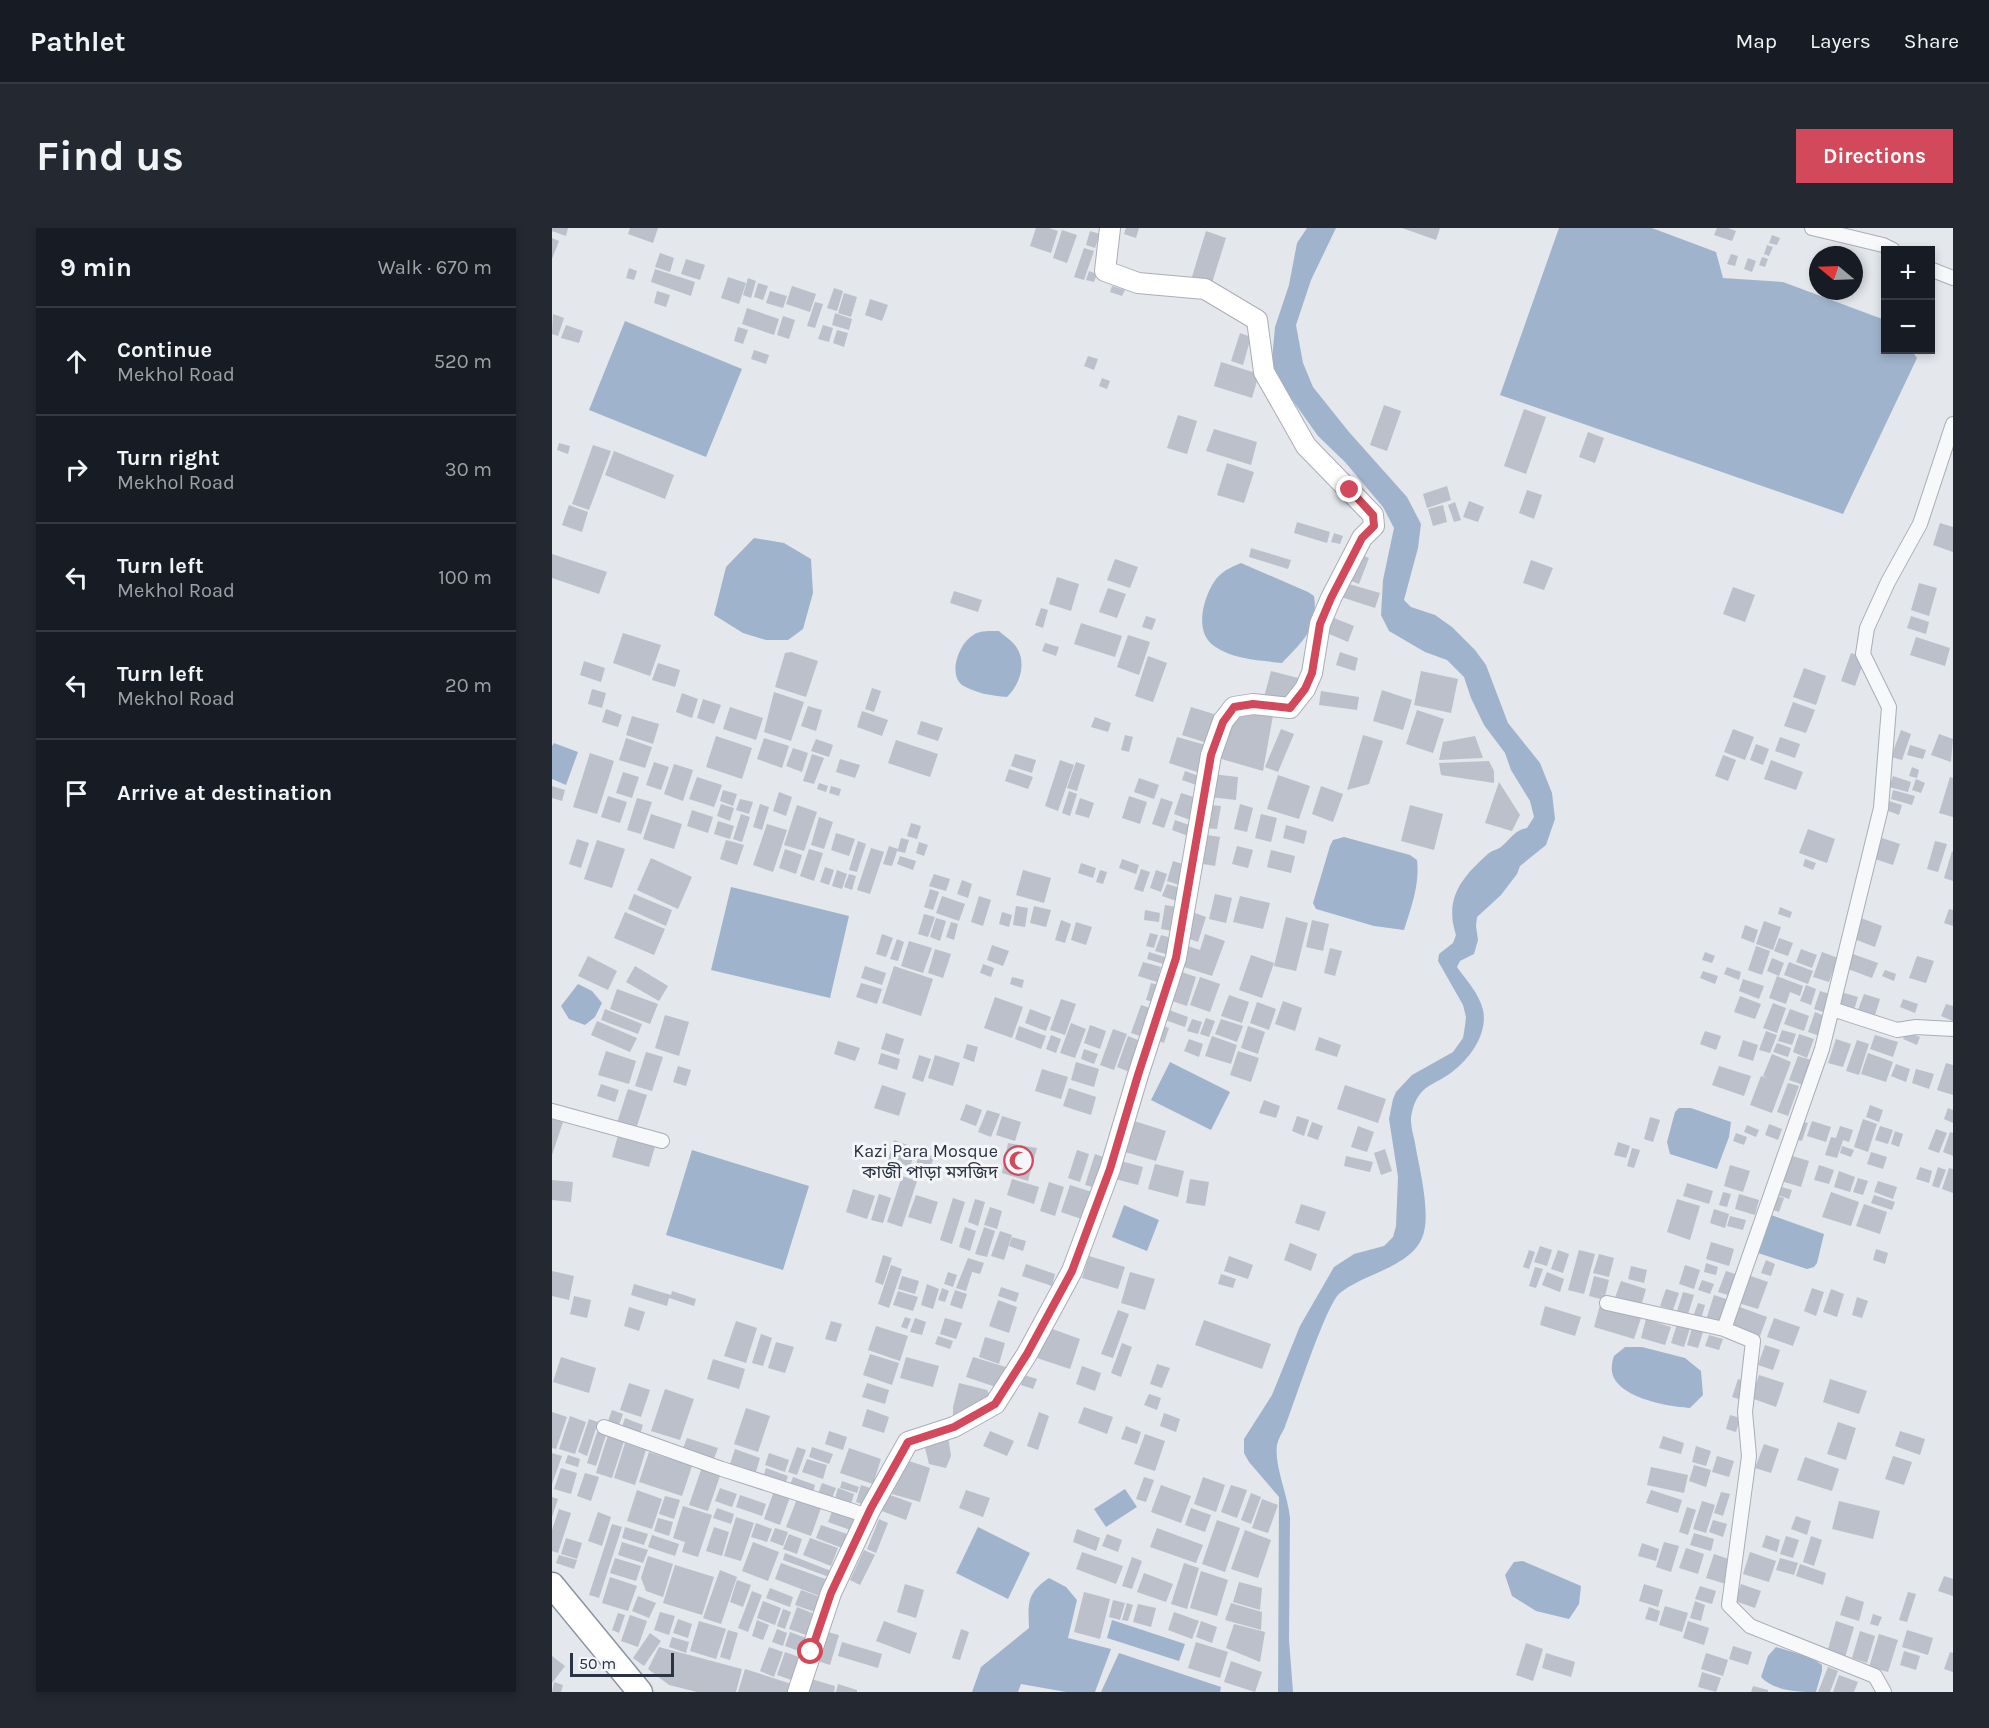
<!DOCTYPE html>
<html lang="en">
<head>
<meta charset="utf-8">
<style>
	:root { --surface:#171b24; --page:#242831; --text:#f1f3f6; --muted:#9ea1a6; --line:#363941; --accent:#d1495b }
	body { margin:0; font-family:Karla,"Noto Sans Bengali",sans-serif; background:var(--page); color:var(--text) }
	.controls { position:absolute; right:18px; top:18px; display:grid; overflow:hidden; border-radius:0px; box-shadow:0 3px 9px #0003 }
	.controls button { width:54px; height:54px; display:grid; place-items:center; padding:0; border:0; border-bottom:2px solid var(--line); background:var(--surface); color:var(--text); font:30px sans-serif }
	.compass { position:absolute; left:1257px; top:18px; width:54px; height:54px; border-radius:50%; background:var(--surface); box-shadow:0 3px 9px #0003; rotate:289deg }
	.scale { position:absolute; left:18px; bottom:15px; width:104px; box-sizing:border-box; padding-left:6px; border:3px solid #2b3445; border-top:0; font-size:16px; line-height:21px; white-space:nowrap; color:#2b3445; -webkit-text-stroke:4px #f4f6f9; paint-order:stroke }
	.stop { position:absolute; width:18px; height:18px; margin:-14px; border:4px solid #d1495b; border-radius:50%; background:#fff }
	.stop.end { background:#d1495b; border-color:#fff; box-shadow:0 2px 6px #0008 }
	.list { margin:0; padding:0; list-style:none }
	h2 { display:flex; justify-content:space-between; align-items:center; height:78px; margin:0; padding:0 24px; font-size:26px }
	h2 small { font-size:20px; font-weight:400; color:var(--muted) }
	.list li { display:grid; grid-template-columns:39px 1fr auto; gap:18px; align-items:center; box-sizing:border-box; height:108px; padding:0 24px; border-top:2px solid var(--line) }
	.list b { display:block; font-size:22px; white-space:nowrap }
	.list p { margin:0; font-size:20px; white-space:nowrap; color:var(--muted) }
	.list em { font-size:20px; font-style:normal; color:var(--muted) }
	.icon { flex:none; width:33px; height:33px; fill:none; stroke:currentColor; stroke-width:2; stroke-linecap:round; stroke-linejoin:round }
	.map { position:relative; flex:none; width:1401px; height:1464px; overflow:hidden; border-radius:0px }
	header { display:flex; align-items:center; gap:36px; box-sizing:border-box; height:84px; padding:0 30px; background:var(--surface); border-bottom:2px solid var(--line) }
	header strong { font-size:28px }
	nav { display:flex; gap:33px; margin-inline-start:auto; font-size:21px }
	.intro { display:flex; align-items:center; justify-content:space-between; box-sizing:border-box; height:144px; padding:0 36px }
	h1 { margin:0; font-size:42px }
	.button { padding:15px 27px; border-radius:0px; background:var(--accent); color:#fff; font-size:21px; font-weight:700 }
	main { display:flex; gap:36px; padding:0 36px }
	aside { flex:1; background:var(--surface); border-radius:0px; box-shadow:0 3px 9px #0003 }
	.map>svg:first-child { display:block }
	.water { fill:#9fb4cc }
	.building { fill:#bbc0ca }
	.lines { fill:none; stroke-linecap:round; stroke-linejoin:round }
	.street-casing { stroke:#a9aeb7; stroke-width:16 }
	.secondary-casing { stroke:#a9aeb7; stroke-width:22 }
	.highway-casing { stroke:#8b94a3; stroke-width:27 }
	.street { stroke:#f7f8fa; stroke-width:14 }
	.secondary { stroke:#fff; stroke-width:20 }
	.highway { stroke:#fff; stroke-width:24 }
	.route { stroke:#d1495b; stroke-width:8 }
	.labels { text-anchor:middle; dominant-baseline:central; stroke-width:6; stroke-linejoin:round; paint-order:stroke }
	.poi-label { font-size:18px; fill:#2b3445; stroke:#f4f6f9; text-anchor:end }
</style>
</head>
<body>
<header>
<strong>Pathlet</strong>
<nav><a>Map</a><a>Layers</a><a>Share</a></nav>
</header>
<div class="intro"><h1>Find us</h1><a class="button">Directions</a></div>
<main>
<aside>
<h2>9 min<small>Walk · 670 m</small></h2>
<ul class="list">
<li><svg class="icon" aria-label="ahead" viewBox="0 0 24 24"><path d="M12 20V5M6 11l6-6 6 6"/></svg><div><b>Continue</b><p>Mekhol Road</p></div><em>520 m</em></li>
<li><svg class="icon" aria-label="right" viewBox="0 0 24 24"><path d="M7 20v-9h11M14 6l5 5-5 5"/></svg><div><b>Turn right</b><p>Mekhol Road</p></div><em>30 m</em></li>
<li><svg class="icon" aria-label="left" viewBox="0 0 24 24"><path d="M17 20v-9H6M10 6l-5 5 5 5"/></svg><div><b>Turn left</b><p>Mekhol Road</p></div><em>100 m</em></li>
<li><svg class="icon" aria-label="left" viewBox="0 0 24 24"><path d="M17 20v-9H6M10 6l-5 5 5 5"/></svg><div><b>Turn left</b><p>Mekhol Road</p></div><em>20 m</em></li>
<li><svg class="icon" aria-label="arrive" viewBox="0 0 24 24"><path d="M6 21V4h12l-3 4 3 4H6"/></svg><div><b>Arrive at destination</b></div></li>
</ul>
</aside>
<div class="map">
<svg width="1401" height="1464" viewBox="0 0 1401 1464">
	<rect width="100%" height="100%" fill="#e4e7ec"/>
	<path class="water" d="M755,0H784L759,52L744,97L751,135L761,159L797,204L855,269L869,296L866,320L852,372L859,379L883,387L900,399L923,422L934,437L956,495L988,535L1000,565L1003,591L994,617L968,638L965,646L949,667L925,689L924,698L926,712L922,726L908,733L905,739C914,752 927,765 931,782C936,805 919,830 900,844C882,858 867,856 860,884C857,894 861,905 863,915C867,939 880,988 870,1010C858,1039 811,1046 788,1065C774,1076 742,1176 733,1199C730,1205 726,1211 725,1217C722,1238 736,1267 738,1290L737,1412L741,1464H726L727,1269L697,1234L692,1225V1211L720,1167L748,1098L782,1039L802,1026L832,1018L841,1009L844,998L846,949L837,891L841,871L844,864L860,847L901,824L911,810L913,798L914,789L911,777L886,733L887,726L901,715L904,707C892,670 910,649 937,625C941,622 945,622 949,619C960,610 961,603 975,600L982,589L978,573L959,542L953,525L932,497L919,470L912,449L895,432L873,424L837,403L829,387L831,352L842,300L831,279L793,234L766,208L719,142L723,99L737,57L745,15Z
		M1007,0H1100L1164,24L1171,50L1231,54L1333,92L1334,122H1359L1365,130L1291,286L948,167Z
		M73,93L190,141L154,229L37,182Z
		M202,310L232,315L259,331L261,365L251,401L236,412H214L191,405L162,387L174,339Z
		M689,335L756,364L762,368C767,400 750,414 730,435C707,432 682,432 662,418C642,404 651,371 662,354C668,344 679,339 689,335Z
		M447,403C452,408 461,413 465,420C475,436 467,458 455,469C440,468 423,465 410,457C396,446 407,416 420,408C427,402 437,403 447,403Z
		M2,515L26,524L14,557L0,551V518Z
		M792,609L858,627L865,632C868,656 859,680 852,702L822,698L764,681L761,675L778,618L781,612Z
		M179,659L297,688L278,770L159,742Z
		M26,756L40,763L50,775L43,789L33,797L17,791L9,778Z
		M618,834L678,864L659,902L599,872Z
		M1127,880H1139L1179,894L1177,909L1165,941L1118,926L1115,914L1123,884Z
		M140,922L257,958L231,1042L114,1007Z
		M572,977L607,992L595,1023L560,1009Z
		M1219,987L1272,1006L1265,1035L1262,1039L1255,1041L1206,1025Z
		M1073,1119H1090L1133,1130L1149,1143L1151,1167L1138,1180C1115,1179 1055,1168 1060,1137C1060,1135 1061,1130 1062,1128C1065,1125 1070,1122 1073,1119Z
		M573,1261L585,1279L554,1299L542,1281Z
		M426,1299L478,1325L456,1371L404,1345Z
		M971,1333L1029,1358L1027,1376L1017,1391L984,1383L960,1368L953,1347L962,1334Z
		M497,1350L514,1359L525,1372L516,1410L559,1421L543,1464H514L469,1456L466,1464H420L429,1439L477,1400C476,1374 475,1365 497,1350Z
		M560,1392L633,1416L627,1433L555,1410Z
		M1224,1419L1260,1430L1270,1437V1443L1264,1464C1246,1464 1222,1463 1209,1449L1216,1428Z
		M567,1425L669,1459L668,1464H549Z"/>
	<path class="building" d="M0,0H16L14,8L0,3Z
		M78,0H106L101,15L76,6Z
		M484,0H497L506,3L499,25L478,18Z
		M574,0H587L584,10L572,6Z
		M850,0H888L884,12Z
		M1165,0H1176L1184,3L1180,13L1162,7Z
		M510,2L525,7L515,35L501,30Z
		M538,3L548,6L543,20L534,17Z
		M654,3L674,10L659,58L639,52Z
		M1220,7L1228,10L1225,17L1217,15Z
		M0,10L7,13L0,31Z
		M1215,17L1221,19L1217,28L1212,26Z
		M532,20L542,23L532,52L522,49Z
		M108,25L122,30L118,44L103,39Z
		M1179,26L1186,28L1183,38L1175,36Z
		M1210,29L1216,31L1213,39L1207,37Z
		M1196,30L1204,33L1200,44L1192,41Z
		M134,31L153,37L148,52L129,46Z
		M77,40L85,43L82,52L74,50Z
		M103,41L143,54L139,68L99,54Z
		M537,43L545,46L542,54L534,52Z
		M176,49L194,55L187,76L169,70Z
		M196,50L204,53L199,70L191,67Z
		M206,55L216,58L211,72L202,69Z
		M240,58L264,66L258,84L234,76Z
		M560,58L573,62L570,68L558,64Z
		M282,60L291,63L285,83L275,80Z
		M105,63L118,67L114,79L102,75Z
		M218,63L235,68L231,80L214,75Z
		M292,65L305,69L299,89L286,85Z
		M318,71L336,77L330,93L313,87Z
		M263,74L271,76L263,100L255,98Z
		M195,80L227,91L222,107L190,96Z
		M283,85L300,91L297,102L280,97Z
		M1,86L12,90L6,108L0,106Z
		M231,88L243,92L237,111L225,107Z
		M14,97L31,103L27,115L9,110Z
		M271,97L281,100L277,114L266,111Z
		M186,99L196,102L191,116L182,113Z
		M285,102L296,105L292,119L281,115Z
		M688,105L699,109L691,137L679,133Z
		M202,122L217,127L214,136L199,131Z
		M536,128L546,131L542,142L532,138Z
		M669,134L707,146L700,170L662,158Z
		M550,150L558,153L555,161L547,158Z
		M832,177L849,183L835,223L818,217Z
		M972,181L994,189L974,246L952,238Z
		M626,187L645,193L635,226L615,220Z
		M662,201L705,214L699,237L654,223Z
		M1036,204L1052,210L1043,235L1027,229Z
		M7,215L18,218L16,226L5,222Z
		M41,217L59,223L37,282L20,276Z
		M62,223L122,247L113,271L53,247Z
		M675,235L702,244L692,275L665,267Z
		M895,258L899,272L875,280L871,266Z
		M975,262L990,267L982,291L967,285Z
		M917,273L932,279L926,294L911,289Z
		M903,274L909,292L902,294L896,277Z
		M17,277L36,284L30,304L10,297Z
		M891,277L895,294L881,298L876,281Z
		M745,294L778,304L775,315L742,305Z
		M1388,295L1401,299V324L1381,317Z
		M782,305L791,308L788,316L779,314Z
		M699,320L739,332L736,341L697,329Z
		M0,326L55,344L47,366L0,350Z
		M808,326L817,330L807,356L797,352Z
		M563,331L586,339L578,360L555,352Z
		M979,332L1001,340L992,362L971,355Z
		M505,349L527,356L519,383L497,376Z
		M790,354L828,365L823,380L786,368Z
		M1367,355L1385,360L1377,388L1359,382Z
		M1181,359L1203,367L1193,394L1171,386Z
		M556,360L574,366L565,390L547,384Z
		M402,363L430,372L426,384L398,375Z
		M489,380L496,382L491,400L483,397Z
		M594,388L604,391L600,402L590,399Z
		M1359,388L1377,394L1374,406L1355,400Z
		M782,390L802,398L796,414L775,405Z
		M529,395L570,408L563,429L522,416Z
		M71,405L109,417L98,448L61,435Z
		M576,407L598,414L587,447L565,439Z
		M1364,409L1398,420L1393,438L1358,427Z
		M493,415L507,419L504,428L490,423Z
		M239,424L266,433L254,469L223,459L233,425Z
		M788,424L806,430L803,443L784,437Z
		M1299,425L1313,430L1303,458L1289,453Z
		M596,428L615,435L601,474L583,468Z
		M32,433L53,440L49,454L28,447Z
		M106,435L128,442L123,459L100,452Z
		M1252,440L1274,448L1264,477L1241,469Z
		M719,443L750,451L744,466L729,471L712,469Z
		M869,443L906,451L899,485L862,477Z
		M320,460L329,463L322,484L313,481Z
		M40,461L54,465L50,480L36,476Z
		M830,462L860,472L851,502L821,493Z
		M769,463L807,469L805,482L767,477Z
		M222,464L252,474L239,513L212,504Z
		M130,465L146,471L140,490L124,484Z
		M151,471L169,477L162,496L145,490Z
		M1241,474L1263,482L1254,505L1232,498Z
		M256,478L270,482L264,503L249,498Z
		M178,479L211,490L204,512L171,501Z
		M639,479L665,487L655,515L630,507Z
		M54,481L70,487L66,499L50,494Z
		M692,482H722L711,543L666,530L674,495Z
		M865,482L892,491L881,525L854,516Z
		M310,483L336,492L330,508L305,499Z
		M80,488L107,496L101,516L74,507Z
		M543,489L559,495L556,504L539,499Z
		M369,493L391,500L386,513L365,506Z
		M729,501L742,506L726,544L713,539Z
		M1181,501L1202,509L1193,532L1172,524Z
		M1349,502L1359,506L1350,532L1339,529Z
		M1387,506L1401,511L1399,534L1379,527Z
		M573,507L581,509L577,524L569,522Z
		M811,507L831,513L817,556L795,562Z
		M164,508L200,520L190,551L154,539Z
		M923,508L931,530L887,532L891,514Z
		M625,509L657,518L648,545L617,535Z
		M1228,509L1248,516L1243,530L1223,523Z
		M74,510L100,519L93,540L67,532Z
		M212,510L237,518L230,540L205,531Z
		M264,511L281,517L277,529L259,523Z
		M344,512L386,526L378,549L336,535Z
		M1204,516L1217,521L1211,537L1198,532Z
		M1358,517L1374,522L1371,531L1355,527Z
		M241,520L256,525L250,544L234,538Z
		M38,525L62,533L45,586L21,579Z
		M260,526L272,530L262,556L251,553Z
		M463,526L484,532L480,545L459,538Z
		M1171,527L1184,532L1176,553L1163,548Z
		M288,531L308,537L303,550L284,544Z
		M508,532L522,537L506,583L493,578Z
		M1219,532L1251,544L1244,562L1212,551Z
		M937,533L942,543V555L889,547L887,535Z
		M102,534L117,539L109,562L94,557Z
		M524,534L533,537L525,563L515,560Z
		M122,536L141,542L131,573L112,566Z
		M1360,539L1367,542L1365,550L1357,548Z
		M457,541L481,549L476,561L453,553Z
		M633,543L650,549L647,558L630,552Z
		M71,544L87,549L80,570L64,565Z
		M660,546L686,549L684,572L658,569Z
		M726,547L758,558L747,591L715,581Z
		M1341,548L1359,554L1356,564L1337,559Z
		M145,549L170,557L162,579L137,571Z
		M1398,549L1401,550V589L1387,585Z
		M587,550L607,557L602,571L582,564Z
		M1364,551L1373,555L1369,565L1360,562Z
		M947,554L968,587L960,603L933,595Z
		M267,555L276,558L274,564L265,561Z
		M0,558L13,562L10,573L0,570Z
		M279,558L289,561L287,568L277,565Z
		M769,558L791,566L781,594L760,586Z
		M171,562L185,566L181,578L168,573Z
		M1341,562L1363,568L1360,577L1339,571Z
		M517,563L525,566L518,588L510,585Z
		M227,564L240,569L234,588L221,583Z
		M629,565L648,571L641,593L622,586Z
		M56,568L75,574L68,595L49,589Z
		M577,568L595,574L588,596L570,590Z
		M85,570L100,574L89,606L75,602Z
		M528,570L542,575L537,590L523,586Z
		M609,570L621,574L612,600L600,596Z
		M188,571L201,574L197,586L184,582Z
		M1337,573L1350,577L1347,587L1334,582Z
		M169,576L182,580L178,593L165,588Z
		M208,576L217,579L210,602L201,599Z
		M688,576L701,580L695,604L682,601Z
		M245,577L265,584L252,623L232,617Z
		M658,577L669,578L665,601L655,600Z
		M858,577L891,586L882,622L849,613Z
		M140,582L161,589L156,605L135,598Z
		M99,586L130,596L122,621L91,611Z
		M189,586L198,589L190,614L181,611Z
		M709,586L725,590L719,614L703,610Z
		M267,589L281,594L272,621L259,617Z
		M623,592L643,599L639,609L620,602Z
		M166,593L182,598L178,611L162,606Z
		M359,595L369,598L365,611L355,608Z
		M215,596L235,602L221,644L201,637Z
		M734,597L755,603L752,616L731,610Z
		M1256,601L1283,611L1275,635L1247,625Z
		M284,605L303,611L297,628L279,622Z
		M655,607L668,609L663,638L651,636Z
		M349,610L357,612L353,625L345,623L340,638L331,636L337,618L346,621Z
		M1330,610L1348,616L1341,637L1323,631Z
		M25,611L37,615L29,640L17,636Z
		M45,612L73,621L60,660L32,651Z
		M174,612L192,617L185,637L168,631Z
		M306,613L314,616L305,644L297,642Z
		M1383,613L1395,616L1386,644L1375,641Z
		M367,614L376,617L372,628L364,625Z
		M685,618L701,622L696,640L680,636Z
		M319,620L332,624L318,666L305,662Z
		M233,621L250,627L244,646L227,640Z
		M257,621L271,625L262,653L248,648Z
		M719,622L743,628L739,645L715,639Z
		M1400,623L1401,624V653L1392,650Z
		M348,628L364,633L361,642L345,636Z
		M99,630L140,649L126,681L85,662Z
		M570,631L587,637L584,646L567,640Z
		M1253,631L1264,635L1261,642L1251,638Z
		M621,633L637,638L630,658L615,653Z
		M529,635L544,640L541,650L526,645Z
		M273,639L282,642L277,657L268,654Z
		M589,641L598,644L591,664L582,661Z
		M285,642L295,646L290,661L280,658Z
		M471,642L499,650L492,675L464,667Z
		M548,642L555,644L551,656L544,654Z
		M604,642L615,646L609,664L598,660Z
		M297,646L304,648L300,662L292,659Z
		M382,646L398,651L394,663L377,658Z
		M410,652L420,656L416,670L405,666Z
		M615,656L631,661L627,674L610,668Z
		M378,661L387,664L381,682L372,679Z
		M82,666L120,682L114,698L76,681Z
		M663,666L680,670L674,695L657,691Z
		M390,668L413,676L407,693L384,685Z
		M427,668L439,672L431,698L419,694Z
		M688,668L718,675L711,701L681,694Z
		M613,677L630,680L626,704L609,701Z
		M464,678L476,680L473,699L461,697Z
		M482,678L499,682L494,699L478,695Z
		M1228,679L1240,684L1238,690L1226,686Z
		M1397,681L1401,682V698L1392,695Z
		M593,682L608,685L607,694L592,692Z
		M73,684L113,701L102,727L62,710Z
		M450,684L460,687L457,699L447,696Z
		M643,685L654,689L646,714L635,710Z
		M372,686L383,689L376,709L366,706Z
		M734,689L756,695L744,743L722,738Z
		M384,690L394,693L388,713L378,709Z
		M1309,690L1330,698L1323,719L1302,711Z
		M509,692L519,696L513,715L503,712Z
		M760,692L777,696L771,723L754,719Z
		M1212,693L1229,699L1221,722L1204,716Z
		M399,694L406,696L402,712L394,709Z
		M524,694L540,699L534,717L519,712Z
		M1193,697L1206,702L1202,715L1189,710Z
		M598,705L606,707L602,720L594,718Z
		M330,706L341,710L334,729L324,726Z
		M653,706L673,713L660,748L629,738L636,718L648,722Z
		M609,707L623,711L617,727L603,723Z
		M1227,710L1241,715L1236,728L1222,723Z
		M345,711L352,714L346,733L338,731Z
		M357,713L380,720L371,745L349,738Z
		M440,717L457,723L451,738L435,732Z
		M1204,718L1218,723L1210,747L1196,742Z
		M778,720L790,723L783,748L772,745Z
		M383,721L399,726L391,750L376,745Z
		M1249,721L1265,727L1260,740L1244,734Z
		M597,724L613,729L611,736L595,731Z
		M1153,724L1163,728L1160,735L1150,732Z
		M1270,724L1286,730L1277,754L1261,749Z
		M1301,726L1326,735L1320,750L1296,741Z
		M699,727L722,735L710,770L687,762Z
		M36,728L65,743L56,762L26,748Z
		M1365,728L1382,733L1374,755L1357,750Z
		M1220,730L1232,735L1227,748L1215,743Z
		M591,734L609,739L605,754L586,748Z
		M1237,734L1261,743L1256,756L1232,747Z
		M431,736L442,740L439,749L428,745Z
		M83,738L116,758L107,773L74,754Z
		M313,738L334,745L330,757L309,750Z
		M342,738L381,751L369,788L330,775Z
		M1175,739L1189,744L1187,752L1172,746Z
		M1333,742L1344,746L1342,753L1330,748Z
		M627,743L644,749L635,778L617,772Z
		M1151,743L1166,748L1163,756L1148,750Z
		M1225,748L1251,758L1248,768L1238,764L1234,776L1217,770Z
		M460,749L472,752L470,760L458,756Z
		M648,749L668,756L658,784L638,777Z
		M1191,751L1212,758L1207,771L1187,763Z
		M309,755L330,761L325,776L304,769Z
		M599,755L611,758L605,775L594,772Z
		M1254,757L1264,761L1259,777L1248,773Z
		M65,761L106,776L98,796L58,781Z
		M1268,763L1281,767L1274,785L1262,781Z
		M1289,764L1306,769L1302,782L1284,776Z
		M1312,766L1328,771L1323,787L1306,782Z
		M677,767L697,774L690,795L669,788Z
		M1188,768L1209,776L1203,791L1182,784Z
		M443,769L471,779L460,810L432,800Z
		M509,771L524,776L513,807L498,802Z
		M1351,771L1366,776L1363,785L1348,779Z
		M731,773L750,780L743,803L723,796Z
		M705,774L724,781L717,802L698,795Z
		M1221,775L1234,780L1225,805L1211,800Z
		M1394,776L1401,778V793L1389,788Z
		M589,777L604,782L594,810L579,805Z
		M53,781L90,796L86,806L49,792Z
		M478,781L499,789L494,803L473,795Z
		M1238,781L1257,788L1252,803L1232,796Z
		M617,782L636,789L633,799L613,792Z
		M1263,784L1275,789L1268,808L1256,804Z
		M113,787L137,794L127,828L103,820Z
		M654,790L663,793L657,809L648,806Z
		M640,791L650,794L646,806L635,803Z
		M669,791L691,798L685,814L663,806Z
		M45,793L85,810L78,824L39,807Z
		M519,795L534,801L523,830L508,825Z
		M538,797L554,803L548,821L532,815Z
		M608,797L617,800L612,815L603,811Z
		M467,798L494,808L489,821L463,811Z
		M696,798L713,804L706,826L689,820Z
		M561,801L575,806L562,842L548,837Z
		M1230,802L1244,806L1240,817L1226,813Z
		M1153,803L1169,808L1164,822L1148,816Z
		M1214,803L1225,807L1218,825L1207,822Z
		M1354,804L1368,809L1365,817L1351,811Z
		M334,805L352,811L347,827L329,821Z
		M1247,806L1262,811L1255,830L1241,824Z
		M499,807L509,811L504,825L494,821Z
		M1323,807L1346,814L1341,829L1318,821Z
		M576,808L591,814L580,845L565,839Z
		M660,808L685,817L679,836L653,828Z
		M767,809L789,817L785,829L763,822Z
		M637,811L651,816L647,829L632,823Z
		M1284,811L1299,816L1291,839L1276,835Z
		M1191,812L1206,817L1201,833L1186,828Z
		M1305,812L1317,816L1307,847L1294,843Z
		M286,813L308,820L303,833L282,826Z
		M1225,815L1239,820L1236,829L1221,824Z
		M415,816L426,819L422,834L411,830Z
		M532,821L546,826L542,836L529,831Z
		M54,823L84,833L77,856L46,847Z
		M686,823L707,830L699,854L678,847Z
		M94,824L111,829L100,863L83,858Z
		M329,825L348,831L345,842L326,836Z
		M1316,825L1341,834L1334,854L1309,846Z
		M1220,826L1239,834L1220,885L1198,877L1209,848L1217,851L1211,848Z
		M367,827L379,831L371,854L360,850Z
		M383,827L408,835L401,858L376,850Z
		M1246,828L1259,832L1251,857L1237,852Z
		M524,834L547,841L542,859L519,852Z
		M1394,835L1401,837V867L1385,862Z
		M1344,836L1358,841L1354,854L1339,848Z
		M126,838L139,842L134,858L121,854Z
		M1167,838L1199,848L1192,868L1160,857Z
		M490,841L516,849L509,871L483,863Z
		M1364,841L1382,846L1377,861L1360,855Z
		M1236,855L1247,858L1236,888L1225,884Z
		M49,856L67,862L63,874L45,868Z
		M330,857L354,865L347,888L322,880Z
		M793,857L834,871L826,895L785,881Z
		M517,860L544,869L539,887L511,878Z
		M76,861L95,867L83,904L64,898Z
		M712,872L728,878L724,890L707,885Z
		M414,876L430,882L424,898L408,892Z
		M1318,877L1331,882L1327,894L1314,889Z
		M1396,880L1401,882V895L1392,891Z
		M435,882L448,886L439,909L426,904Z
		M450,888L469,894L463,913L444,907Z
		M745,888L757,892L752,908L740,903Z
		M1098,889L1108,892L1101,914L1092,911Z
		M0,891L11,894L0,927Z
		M1311,891L1325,896L1316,924L1302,919Z
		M582,893L614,903L604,933L573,924Z
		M1248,893L1256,895L1250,913L1242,911Z
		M1260,893L1279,899L1274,914L1255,908Z
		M760,894L771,898L766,912L755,908Z
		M1217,896L1230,901L1226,912L1213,907Z
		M1195,897L1207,902L1204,909L1192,904Z
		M806,898L822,904L815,924L799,919Z
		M1288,898L1301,902L1297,914L1291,912L1285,930L1273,927L1279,909L1284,910Z
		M1328,898L1341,902L1336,916L1323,912Z
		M1384,901L1395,905L1387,925L1376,921Z
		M1343,903L1351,906L1347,919L1339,916Z
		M67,904L104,915L97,939L60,929Z
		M1398,904L1401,905V928L1391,924Z
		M1184,905L1195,909L1192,917L1181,913Z
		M342,912L364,920L358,939L336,932Z
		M1066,914L1078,918L1074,930L1062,927Z
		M456,915L485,920L476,953L450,945Z
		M1290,918L1302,922L1299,929L1288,925Z
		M1080,920L1088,922L1082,940L1075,938Z
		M833,921L840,943L829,947L822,925Z
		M525,922L537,926L528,954L516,950Z
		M368,924L382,929L378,941L364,936Z
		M1319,924L1335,929L1331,941L1315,936Z
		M543,926L554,930L544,960L533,957Z
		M1237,927L1257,933L1249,959L1229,953Z
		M794,928L821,934L818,944L792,938Z
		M569,933L591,939L586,957L563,951Z
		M603,936L632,943L626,969L596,961Z
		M1178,937L1198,943L1191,964L1172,958Z
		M1267,937L1282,942L1277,956L1262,952Z
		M1368,939L1380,943L1377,955L1364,951Z
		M1386,939L1394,942L1387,960L1380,958Z
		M1397,940L1401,941V965L1390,961Z
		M1287,943L1303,949L1298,964L1282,959Z
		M350,948L365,953L350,999L335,994Z
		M1306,950L1316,953L1311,967L1301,964Z
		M460,951L487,959L482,976L455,967Z
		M638,951L657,954L653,978L634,975Z
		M0,952L21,954L19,974L0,972Z
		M1326,953L1345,959L1341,971L1322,964Z
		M497,954L512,959L503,988L488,983Z
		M1135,955L1161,963L1157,976L1131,968Z
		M518,957L543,965L535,993L509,984Z
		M1226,958L1240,962L1237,971L1223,966Z
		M301,961L323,968L315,991L294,984Z
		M1171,964L1179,966L1175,979L1167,977Z
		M1279,964L1307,974L1299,998L1270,989Z
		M327,966L339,970L331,995L319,992Z
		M1187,966L1207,972L1203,987L1183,981Z
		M364,967L386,974L379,996L356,989Z
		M1222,967L1232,970L1227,984L1218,981Z
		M1322,967L1343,974L1340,982L1319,975Z
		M401,970L413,974L400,1016L388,1012Z
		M423,971L433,974L426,998L416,994Z
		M1125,971L1148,978L1138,1012L1115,1004Z
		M749,976L774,984L767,1003L743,995Z
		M1312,976L1335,984L1328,1006L1304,998Z
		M438,979L450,983L445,1001L432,997Z
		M1162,981L1177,986L1173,1000L1158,995Z
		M1178,988L1194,992L1191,1002L1175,998Z
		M413,999L424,1003L418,1023L407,1019Z
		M432,999L443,1003L435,1029L423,1026Z
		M448,1003L460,1007L452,1032L439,1028Z
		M460,1009L474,1013L471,1023L457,1018Z
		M1159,1014L1182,1021L1177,1038L1154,1031Z
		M738,1015L765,1026L759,1043L732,1032Z
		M988,1018L1000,1022L995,1038L982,1034Z
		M1324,1021L1336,1025L1333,1036L1321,1032Z
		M977,1022L983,1024L977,1041L971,1039Z
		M1006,1022L1017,1026L1011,1045L999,1041Z
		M1027,1022L1043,1026L1032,1066L1016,1062Z
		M1047,1026L1062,1030L1057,1049L1041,1045Z
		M331,1027L340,1030L331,1057L323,1054Z
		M537,1028L573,1039L566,1061L530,1050Z
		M677,1028L701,1037L696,1051L672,1043Z
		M416,1030L432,1035L428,1046L420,1044L414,1063L404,1060Z
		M1214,1032L1223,1036L1219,1048L1209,1045Z
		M1154,1035L1166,1039L1164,1047L1152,1044Z
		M474,1036L503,1046L500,1058L470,1048Z
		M339,1037L350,1041L337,1080L326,1076Z
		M1133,1037L1148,1042L1142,1061L1127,1056Z
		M1079,1038L1095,1042L1092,1055L1076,1051Z
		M983,1039L991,1041L984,1060L977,1058Z
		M0,1043L22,1048L17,1072L0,1068Z
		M1174,1043L1186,1047L1179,1068L1166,1064Z
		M396,1044L405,1047L401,1059L392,1056Z
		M578,1044L603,1051L593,1082L569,1075Z
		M995,1044L1012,1051L1008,1064L990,1057Z
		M669,1046L684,1051L681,1060L666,1056Z
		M1193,1046L1216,1054L1206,1081L1183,1074Z
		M350,1048L367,1053L363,1066L346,1061Z
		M1042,1048L1057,1052L1052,1072L1037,1068Z
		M1150,1052L1162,1056L1158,1066L1146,1062Z
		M1069,1053L1094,1061L1089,1078L1063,1070Z
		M82,1056L119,1067L120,1063L144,1071L142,1078L117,1070L115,1078L79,1067Z
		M375,1056L387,1061L381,1081L369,1077Z
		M449,1059L467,1065L464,1074L446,1068Z
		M390,1060L397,1063L393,1074L386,1072Z
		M1260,1060L1272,1064L1264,1088L1252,1083Z
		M1114,1061L1127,1065L1121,1082L1108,1078Z
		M1279,1061L1292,1066L1285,1089L1271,1084Z
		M403,1062L415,1066L410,1081L398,1077Z
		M346,1063L366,1069L361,1083L341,1077Z
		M1131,1064L1142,1067L1136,1086L1125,1083Z
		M1162,1067L1180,1073L1172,1097L1154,1092Z
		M22,1068L39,1072L35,1090L18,1086Z
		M1305,1069L1316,1073L1310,1090L1300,1087Z
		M446,1072L465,1079L457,1105L437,1098Z
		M1146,1075L1153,1077L1149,1091L1141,1089Z
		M1048,1077L1089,1090L1082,1111L1042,1099Z
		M993,1078L1029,1089L1023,1108L988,1097Z
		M1185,1078L1215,1089L1208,1108L1178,1098Z
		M77,1079L93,1084L87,1103L72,1098Z
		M566,1082L577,1086L561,1130L549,1126Z
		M353,1089L359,1091L355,1101L349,1099Z
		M363,1090L374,1094L370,1107L358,1104Z
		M393,1090L410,1095L404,1111L388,1106Z
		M1222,1090L1248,1099L1241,1118L1215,1109Z
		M1094,1091L1119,1099L1113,1117L1089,1110Z
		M652,1092L719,1116L710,1141L643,1117Z
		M184,1093L205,1100L194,1135L172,1128Z
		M279,1093L290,1096L284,1114L273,1111Z
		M1125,1096L1138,1100L1132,1119L1119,1115Z
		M324,1098L356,1108L348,1133L316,1122Z
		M495,1099L528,1111L518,1141L485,1130Z
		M1140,1100L1151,1104L1146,1120L1135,1117Z
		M209,1106L220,1110L211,1138L200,1135Z
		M1157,1107L1171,1111L1167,1122L1153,1118Z
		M386,1108L401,1113L398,1121L383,1116Z
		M433,1109L453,1115L447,1136L427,1129Z
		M224,1114L242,1119L233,1145L216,1140Z
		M570,1115L580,1119L569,1149L559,1145Z
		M1213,1117L1228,1122L1221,1142L1206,1137Z
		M318,1126L347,1135L340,1157L311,1147Z
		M9,1129L44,1140L37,1165L1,1154Z
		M354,1129L387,1138L381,1159L348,1150Z
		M421,1129L457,1140L450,1161L414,1149Z
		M161,1131L193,1141L187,1161L155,1151Z
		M605,1136L618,1140L610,1160L598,1156Z
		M530,1138L549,1145L543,1163L524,1156Z
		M472,1147L485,1151L481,1161L469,1157Z
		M1207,1147L1232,1155L1224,1179L1199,1170Z
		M1186,1151L1195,1154L1189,1172L1180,1169Z
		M1278,1151L1315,1163L1307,1186L1271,1174Z
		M77,1155L98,1162L89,1189L68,1182Z
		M315,1155L337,1162L333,1176L310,1169Z
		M407,1155L435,1162L440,1172L401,1193V1179Z
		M113,1161L142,1171L128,1212L99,1203Z
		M597,1166L609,1170L605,1182L592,1177Z
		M532,1179L561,1189L555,1206L526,1195Z
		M194,1180L218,1188L206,1224L182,1216Z
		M315,1181L337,1189L332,1205L310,1198Z
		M60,1182L71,1186L66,1200L55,1196Z
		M0,1184L15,1189L4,1221L0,1220Z
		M487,1184L497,1188L486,1222L475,1218Z
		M612,1185L628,1191L624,1204L608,1198Z
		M1178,1187L1188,1190L1184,1204L1174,1201Z
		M18,1188L34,1194L23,1226L7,1221Z
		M73,1190L91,1197L87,1209L69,1202Z
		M37,1191L46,1194L35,1228L26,1224Z
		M1286,1194L1304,1200L1294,1232L1275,1226Z
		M574,1198L589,1204L585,1216L569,1211Z
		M277,1203L295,1209L291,1222L273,1216Z
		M438,1203L462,1213L455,1228L431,1218Z
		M1348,1203L1373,1211L1368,1227L1343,1218Z
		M45,1204L54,1207L44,1238L35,1235Z
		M593,1206L613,1213L603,1243L582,1236Z
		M56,1207L72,1213L60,1250L44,1245Z
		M396,1208L399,1228L394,1240L377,1236L372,1216Z
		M1111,1208L1132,1215L1129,1226L1107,1220Z
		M135,1210L166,1220L161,1233L130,1223Z
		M73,1215L94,1222L83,1257L62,1250Z
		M1212,1216L1227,1221L1219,1245L1203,1240Z
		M1144,1218L1159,1223L1154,1238L1140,1234Z
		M245,1219L254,1222L245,1247L236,1244Z
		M260,1219L281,1226L277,1236L257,1229Z
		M297,1220L329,1231L321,1256L288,1245Z
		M183,1221L208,1230L203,1247L177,1239Z
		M97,1224L140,1238L130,1268L87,1254Z
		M0,1225L10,1228L0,1256Z
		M217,1225L237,1232L233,1244L213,1237Z
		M16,1227L28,1231L26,1239L13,1235Z
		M1165,1228L1182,1233L1177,1249L1160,1244Z
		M1341,1228L1360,1234L1352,1257L1333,1251Z
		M1253,1229L1287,1241L1280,1263L1245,1252Z
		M255,1231L275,1237L271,1251L250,1244Z
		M351,1231L378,1240L368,1274L340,1266Z
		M1142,1237L1159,1242L1154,1259L1137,1253Z
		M150,1239L169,1245L156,1283L137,1277Z
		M1099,1239L1136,1247L1132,1265L1095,1257Z
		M9,1240L25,1245L19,1266L2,1261Z
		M214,1240L236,1248L233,1257L211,1249Z
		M33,1245L47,1249L39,1273L25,1268Z
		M241,1249L263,1257L261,1265L238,1257Z
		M592,1249L602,1252L594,1274L584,1271Z
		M651,1249L673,1257L664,1284L642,1276Z
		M290,1253L307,1259L305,1265L288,1260Z
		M270,1255L284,1260L280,1270L266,1266Z
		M309,1257L318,1260L313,1277L304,1274Z
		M609,1257L639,1268L629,1295L599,1284Z
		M679,1257L695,1262L685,1290L669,1284Z
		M168,1260L185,1266L180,1279L163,1273Z
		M286,1260L302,1266L299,1276L283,1270Z
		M85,1262L110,1271L100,1301L75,1293Z
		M414,1262L438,1270L431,1289L407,1280Z
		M1099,1262L1130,1272L1126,1285L1094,1275Z
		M222,1263L238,1269L228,1297L212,1291Z
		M1169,1264L1178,1266L1171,1288L1162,1285Z
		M333,1265L360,1275L354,1292L327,1282Z
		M699,1265L709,1269L699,1296L689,1292Z
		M188,1267L214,1276L210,1288L184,1279Z
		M113,1268L128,1272L122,1291L107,1286Z
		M0,1269L6,1271L0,1289Z
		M245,1271L269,1280L259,1308L234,1299Z
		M710,1271L726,1277L716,1305L700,1300Z
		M1150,1273L1163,1277L1154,1305L1141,1301Z
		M1287,1273L1328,1283L1321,1311L1280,1301Z
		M131,1278L160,1287L146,1329L130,1324L133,1314L121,1310Z
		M1135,1279L1144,1282L1136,1307L1127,1304Z
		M165,1280L182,1286L179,1296L161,1290Z
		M639,1280L659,1287L653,1304L633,1297Z
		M7,1281L19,1285L6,1325L0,1323V1302Z
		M281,1281L306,1290L301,1303L276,1294Z
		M46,1284L59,1289L50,1318L36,1313Z
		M1244,1288L1259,1293L1255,1307L1239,1301Z
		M184,1289L202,1295L189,1333L172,1328Z
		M106,1290L121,1294L117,1308L102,1303Z
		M327,1291L336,1295L324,1325L315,1321Z
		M665,1292L688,1300L673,1344L650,1336Z
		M1161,1292L1175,1296L1171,1309L1157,1304Z
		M204,1295L220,1301L215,1314L199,1309Z
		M60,1296L70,1299L47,1370L37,1367Z
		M269,1297L295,1306L290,1320L264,1310Z
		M73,1299L96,1306L92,1317L70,1310Z
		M162,1299L177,1304L170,1328L154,1323Z
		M223,1300L236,1304L231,1318L218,1313Z
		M605,1300L651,1317L644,1335L598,1319Z
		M525,1301L548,1310L544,1323L521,1314Z
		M693,1302L719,1312L706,1350L679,1341Z
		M1142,1305L1162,1311L1159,1323L1138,1317Z
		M237,1306L250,1311L245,1326L231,1321Z
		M555,1306L570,1312L566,1324L550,1318Z
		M100,1307L127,1316L123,1328L96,1319Z
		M1214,1307L1228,1312L1225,1324L1210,1319Z
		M1234,1308L1247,1312L1241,1330L1228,1326Z
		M1259,1308L1270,1312L1262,1338L1251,1334Z
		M14,1310L30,1315L25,1331L9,1326Z
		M258,1310L286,1320L279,1338L251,1327Z
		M70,1314L96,1322L91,1335L66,1327Z
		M201,1314L227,1324L216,1353L190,1343Z
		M1112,1314L1127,1318L1119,1344L1104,1339Z
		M1090,1315L1107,1321L1104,1333L1086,1328Z
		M1134,1320L1152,1326L1146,1346L1127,1340Z
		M312,1322L323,1327L308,1357L298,1352Z
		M530,1324L571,1338L564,1356L524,1341Z
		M1198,1324L1224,1333L1217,1354L1191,1346Z
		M233,1325L279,1343L277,1349L231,1332Z
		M1162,1326L1182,1333L1174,1356L1154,1350Z
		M7,1327L25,1332L22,1341L4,1335Z
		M96,1328L121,1336L111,1369L94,1363L89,1350Z
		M580,1329L590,1333L580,1361L570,1358Z
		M63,1330L89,1338L84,1353L58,1345Z
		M1228,1330L1246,1335L1242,1347L1224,1342Z
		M229,1335L276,1352L270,1369L223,1351Z
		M632,1335L647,1340L635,1381L619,1376Z
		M1248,1336L1274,1345L1271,1357L1244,1348Z
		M123,1337L162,1349L150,1387L111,1375Z
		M168,1342L185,1349L169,1396L151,1390Z
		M649,1343L676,1352L665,1388L638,1380Z
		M592,1345L621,1356L614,1374L585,1364Z
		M1392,1348L1401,1351V1368L1386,1363Z
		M58,1349L85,1358L76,1383L50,1375Z
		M185,1352L199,1357L191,1379L178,1374Z
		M687,1354L710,1360L708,1382L681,1374Z
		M353,1356L372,1362L364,1390L345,1384Z
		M1092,1356L1111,1362L1106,1379L1087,1373Z
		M1189,1356L1209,1363L1203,1380L1183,1373Z
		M1148,1358L1164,1363L1160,1376L1143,1371Z
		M218,1360L241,1369L238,1379L214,1370Z
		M249,1362L271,1370L266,1385L243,1377Z
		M200,1363L210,1367L196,1404L186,1400Z
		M532,1364L558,1371L548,1411L522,1404Z
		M1356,1364L1364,1366L1355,1394L1347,1392Z
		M86,1368L104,1375L97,1390L80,1383Z
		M1294,1368L1312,1374L1307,1393L1288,1387Z
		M561,1372L573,1375L568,1392L557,1389Z
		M211,1373L229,1380L223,1397L205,1390Z
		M1143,1373L1153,1377L1149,1393L1138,1390Z
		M575,1375L581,1377L576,1393L570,1392Z
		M679,1375L710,1384L709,1402L673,1392Z
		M586,1376L604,1380L599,1399L581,1394Z
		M1113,1378L1136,1385L1130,1404L1107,1397Z
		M245,1379L265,1387L257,1408L237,1401Z
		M1097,1379L1108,1383L1105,1394L1093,1391Z
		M231,1381L239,1384L233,1401L225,1398Z
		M108,1384L123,1388L117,1407L102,1402Z
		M622,1384L647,1393L640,1411L616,1402Z
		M66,1385L73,1387L67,1405L60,1402Z
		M1321,1386L1330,1389L1326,1398L1318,1396Z
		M78,1387L95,1393L86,1419L69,1413Z
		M126,1391L140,1396L136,1410L121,1405Z
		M205,1392L217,1397L211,1412L200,1408Z
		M147,1393L174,1401L164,1431L138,1423Z
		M332,1393L365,1405L358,1426L324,1413Z
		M649,1393L665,1399L660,1415L644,1409Z
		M1136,1393L1157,1400L1152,1417L1131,1410Z
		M1284,1393L1302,1399L1292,1433L1274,1428Z
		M682,1396L713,1404L708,1434L674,1420Z
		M225,1401L235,1405L231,1418L220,1414Z
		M409,1401L417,1404L408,1432L400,1430Z
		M176,1402L186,1405L178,1432L168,1429Z
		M1355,1402L1381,1410L1376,1427L1350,1419Z
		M272,1403L287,1407L278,1437L263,1432Z
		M1308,1403L1323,1408L1315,1435L1300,1430Z
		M238,1404L257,1411L252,1425L233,1418Z
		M98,1405L109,1413L92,1438L81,1430Z
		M1327,1406L1346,1412L1336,1444L1317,1439Z
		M120,1409L137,1414L134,1425L117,1419Z
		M290,1414L330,1426L326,1440L286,1428Z
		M644,1414L676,1424L668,1450L636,1440Z
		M974,1415L991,1421L981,1453L964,1447Z
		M1181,1418L1200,1424L1196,1437L1177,1431Z
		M107,1419L190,1441L184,1464H145L117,1457L96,1441Z
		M217,1419L231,1424L222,1449L208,1443Z
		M1352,1423L1368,1428L1364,1442L1348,1437Z
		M233,1424L250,1430L242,1453L225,1447Z
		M1398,1424L1401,1425V1444L1392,1441Z
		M994,1425L1023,1434L1019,1449L990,1440Z
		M1154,1425L1176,1432L1171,1448L1149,1441Z
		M0,1428L13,1438L0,1455Z
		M679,1433L710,1444L703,1464L672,1454Z
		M1276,1439L1286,1443L1278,1464H1266Z
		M193,1441L243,1457L241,1464H186Z
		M1150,1444L1169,1450L1164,1464L1146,1459Z
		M1287,1447L1306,1454L1302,1464H1281Z
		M259,1451L283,1458L282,1464H256Z
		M2,1454L11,1457L9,1464H0Z
		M286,1456L305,1462V1464H284Z
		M1201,1458L1216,1462V1464H1199Z"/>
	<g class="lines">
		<defs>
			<path id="street" d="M1260,0L1331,17L1341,22
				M1378,41L1401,50
				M1280,781L1345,802L1364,799L1401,801
				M0,883L110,913
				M1055,1075L1172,1101L1270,821L1329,580L1337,479L1311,426L1315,400L1336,354L1368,296L1401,196
				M1172,1101L1201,1113L1193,1184L1197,1228L1177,1377L1198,1398L1323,1448L1332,1464
				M52,1199L170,1241L316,1288"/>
			<path id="secondary" d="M246,1464L279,1365L319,1280L356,1214L402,1199L443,1176L475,1126L520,1043L558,941L586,847L624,730L659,527L671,493L682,479L701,476L738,480L753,461L760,445L768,396L779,370L810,310L822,298L821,287L754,218L712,144L705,92L653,61L586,55L553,43L558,0"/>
			<path id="highway" d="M0,1357L88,1464"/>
		</defs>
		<use href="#street" class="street-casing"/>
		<use href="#secondary" class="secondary-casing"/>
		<use href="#highway" class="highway-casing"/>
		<use href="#street" class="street"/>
		<use href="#secondary" class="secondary"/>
		<use href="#highway" class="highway"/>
	</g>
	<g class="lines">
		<path class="route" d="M259,1424L279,1365L319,1280L356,1214L402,1199L443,1176L475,1126L520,1043L558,941L586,847L624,730L659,527L671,494L682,479L701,476L738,480L753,461L760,445L768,396L779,370L810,310L822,298L821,287L798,262"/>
	</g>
	<defs>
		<symbol id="mosque-ring" viewBox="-11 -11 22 22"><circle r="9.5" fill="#f4f6f9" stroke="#d1495b" stroke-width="1.5"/><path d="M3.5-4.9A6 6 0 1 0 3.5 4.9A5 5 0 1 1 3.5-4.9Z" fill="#d1495b"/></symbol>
	</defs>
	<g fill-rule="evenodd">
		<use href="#mosque-ring" x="450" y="916" width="33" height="33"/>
	</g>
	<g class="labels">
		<g class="poi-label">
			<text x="446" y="923">Kazi Para Mosque<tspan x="446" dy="21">কাজী পাড়া মসজিদ</tspan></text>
		</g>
	</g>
</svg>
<div class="controls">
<button>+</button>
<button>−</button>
</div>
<svg class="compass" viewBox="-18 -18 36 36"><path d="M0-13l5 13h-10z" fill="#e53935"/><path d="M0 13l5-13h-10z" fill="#9ea1a6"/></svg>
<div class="scale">50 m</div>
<div class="stop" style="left:259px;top:1424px"></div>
<div class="stop end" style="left:798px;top:262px"></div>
</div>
</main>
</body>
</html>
